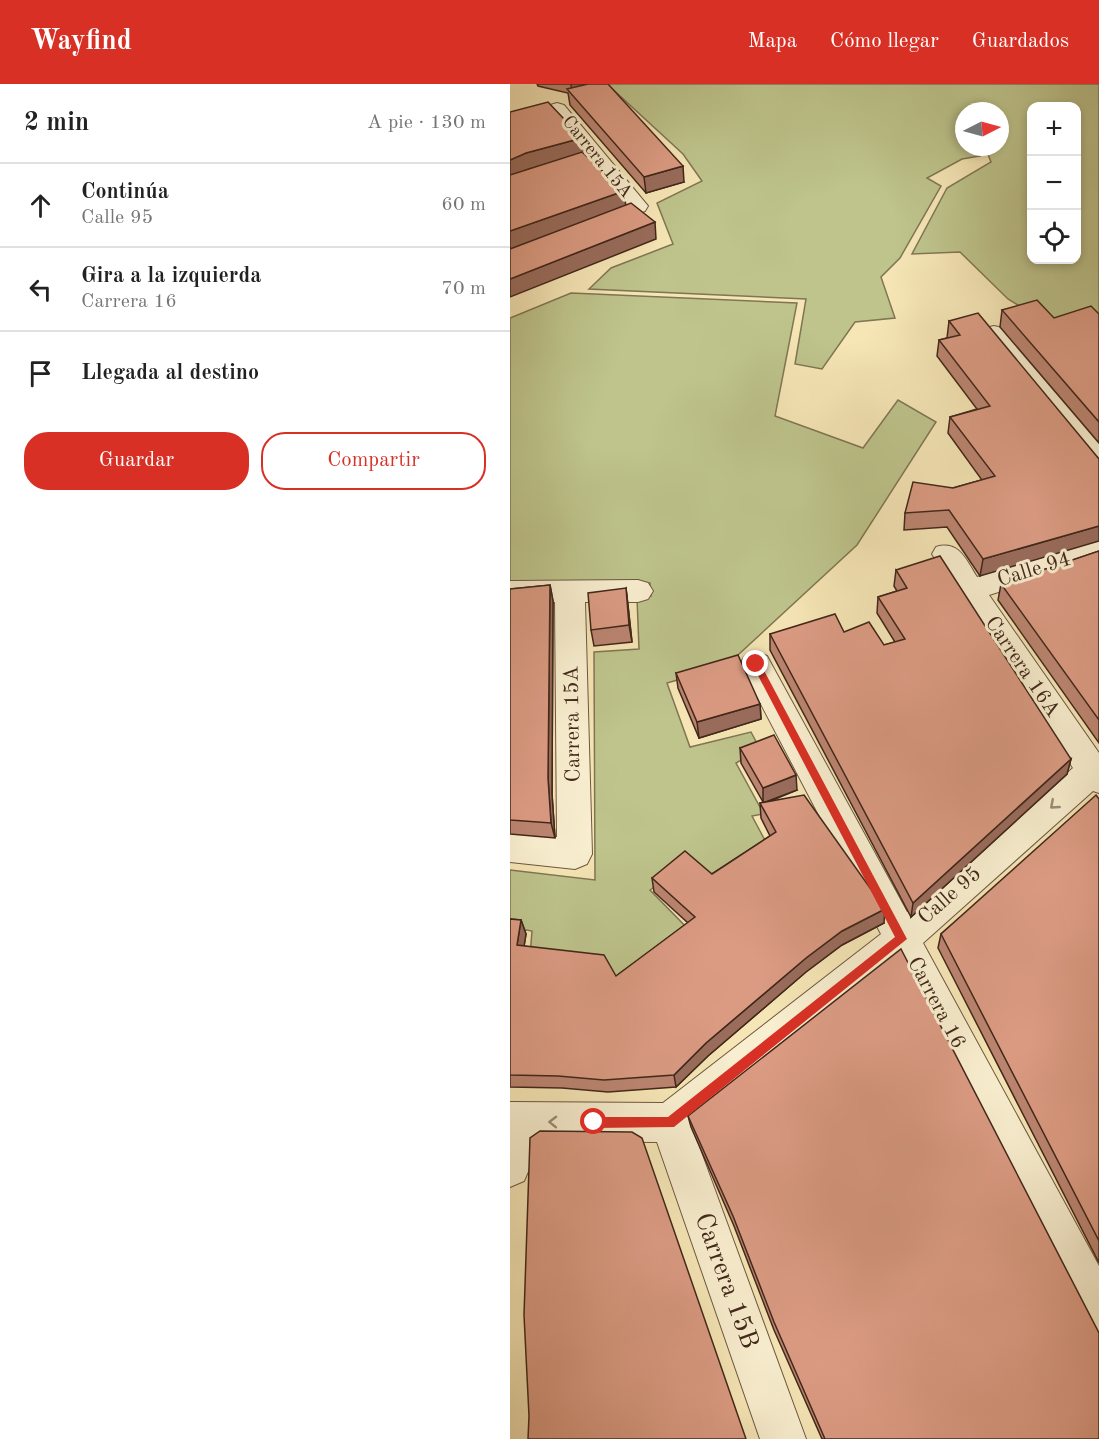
<!DOCTYPE html>
<html lang="es">
<head>
<meta charset="utf-8">
<style>
	:root { --surface:#fff; --page:#f6f6f6; --text:#222; --muted:#767676; --line:#e0e0e0; --accent:#d93025 }
	body { margin:0; font-family:"Old Standard TT",serif; background:var(--page); color:var(--text) }
	.controls { position:absolute; right:18px; top:18px; display:grid; overflow:hidden; border-radius:12px; box-shadow:0 3px 9px #0003 }
	.controls button { width:54px; height:54px; display:grid; place-items:center; padding:0; border:0; border-bottom:2px solid var(--line); background:var(--surface); color:var(--text); font:30px sans-serif }
	.compass { position:absolute; left:445px; top:18px; width:54px; height:54px; border-radius:50%; background:var(--surface); box-shadow:0 3px 9px #0003; rotate:84deg }
	.stop { position:absolute; width:18px; height:18px; margin:-14px; border:4px solid #d93025; border-radius:50%; background:#fff }
	.stop.end { background:#d93025; border-color:#fff; box-shadow:0 2px 6px #0008 }
	.list { margin:0; padding:0; list-style:none }
	h2 { display:flex; justify-content:space-between; align-items:center; height:78px; margin:0; padding:0 24px; font-size:26px }
	h2 small { font-size:20px; font-weight:400; color:var(--muted) }
	.list li { display:grid; grid-template-columns:39px 1fr auto; gap:18px; align-items:center; box-sizing:border-box; height:84px; padding:0 24px; border-top:2px solid var(--line) }
	.list b { display:block; font-size:22px; white-space:nowrap }
	.list p { margin:0; font-size:20px; white-space:nowrap; color:var(--muted) }
	.list em { font-size:20px; font-style:normal; color:var(--muted) }
	.actions { display:flex; gap:12px; padding:18px 24px }
	.actions a { flex:1; padding:14px 0; border:2px solid var(--accent); border-radius:24px; text-align:center; font-size:21px; color:var(--accent) }
	.actions .main { background:var(--accent); color:#fff }
	.icon { flex:none; width:33px; height:33px; fill:none; stroke:currentColor; stroke-width:2; stroke-linecap:round; stroke-linejoin:round }
	.map { position:relative; flex:none; width:589px; height:1355px; overflow:hidden }
	header { display:flex; align-items:center; gap:36px; box-sizing:border-box; height:84px; padding:0 30px; background:var(--accent); color:#fff }
	header strong { font-size:28px }
	nav { display:flex; gap:33px; margin-inline-start:auto; font-size:21px }
	main { display:flex }
	aside { flex:1; background:var(--surface) }
	.map>svg:first-child { display:block }
	.green { fill:#bec48c; stroke:#807653; stroke-width:1.5; fill-rule:evenodd }
	.lines { fill:none; stroke-linecap:round; stroke-linejoin:round }
	.street-casing { stroke:#6e5741; stroke-width:2 }
	.street { fill:#f9efd0; fill-rule:evenodd }
	.wall { fill:#bc8571; stroke:#41271a; stroke-width:1.5 }
	.shaded-wall { fill:#996c5c; stroke:#41271a; stroke-width:1.5 }
	.building { fill:#db9b83; stroke:#41271a; stroke-width:1.5 }
	.oneway { stroke:#9d8b75 }
	.route { fill:#d93025 }
	.labels { text-anchor:middle; dominant-baseline:central; stroke-width:6; stroke-linejoin:round; paint-order:stroke }
	.far-street-label { font-size:18px; fill:#41271a; stroke:#f9efd0 }
	.street-label { font-size:21px; fill:#41271a; stroke:#f9efd0 }
	.near-street-label { font-size:26px; fill:#41271a; stroke:#f9efd0 }
</style>
</head>
<body>
<header>
<strong>Wayfind</strong>
<nav><a>Mapa</a><a>Cómo llegar</a><a>Guardados</a></nav>
</header>
<main>
<aside>
<h2>2 min<small>A pie · 130 m</small></h2>
<ul class="list">
<li><svg class="icon" aria-label="ahead" viewBox="0 0 24 24"><path d="M12 20V5M6 11l6-6 6 6"/></svg><div><b>Continúa</b><p>Calle 95</p></div><em>60 m</em></li>
<li><svg class="icon" aria-label="left" viewBox="0 0 24 24"><path d="M17 20v-9H6M10 6l-5 5 5 5"/></svg><div><b>Gira a la izquierda</b><p>Carrera 16</p></div><em>70 m</em></li>
<li><svg class="icon" aria-label="arrive" viewBox="0 0 24 24"><path d="M6 21V4h12l-3 4 3 4H6"/></svg><div><b>Llegada al destino</b></div></li>
</ul>
<div class="actions"><a class="main">Guardar</a><a>Compartir</a></div>
</aside>
<div class="map">
<svg width="589" height="1355" viewBox="0 0 589 1355">
	<rect width="100%" height="100%" fill="#f6e6b6"/>
	<filter id="stains"><feTurbulence type="fractalNoise" baseFrequency=".00333" numOctaves="4"/><feColorMatrix values="0 0 0 0 .2 0 0 0 0 .09 0 0 0 0 .02 0 0 0 .5 -.17"/></filter>
	<radialGradient id="worn" r=".72"><stop offset=".6" stop-color="#630" stop-opacity="0"/><stop offset="1" stop-color="#630" stop-opacity=".3"/></radialGradient>
	<path class="green" d="M97,0H589V249L532,236L498,215L450,168L402,170L437,104L481,78L475,63H490V27H454V63H466L470,72L452,75L417,94L431,102L390,174L371,193L385,234L345,238L312,285L285,280L296,215L79,205L101,184L163,160L147,119L192,97L173,70ZM522,22H566V176H522Z
		M61,209L287,219L265,332L353,364L388,316L426,338L347,461L216,582L157,599L180,663L241,648L250,665L226,679L250,723H289L242,732L258,762L204,801L180,778L140,806L182,849L110,899L20,872L22,847L0,843V786L85,796L84,568L129,565L127,514L141,512L140,499L0,501V234Z"/>
	<g class="lines">
		<defs>
			<path id="street" d="M47,19L54,21L138,122L135,127L0,176V161L113,119L43,33L0,45V33Z
				M484,242L493,244L589,356V382L579,379L475,254L472,249L475,244Z
				M589,457V477L479,511L589,669V709L583,707L413,859L589,1182V1248L574,1241L387,881L183,1046L296,1355H250L147,1058L21,1057L20,1083L14,1097L0,1103V1018L153,1019L371,850L230,580L235,572L246,568L257,572L397,828L563,684L422,470L426,463C449,456 456,476 467,493Z
				M128,496L138,499L143,507L138,515L128,518H75L82,770L77,780L65,785L0,778V748L47,753L45,518L0,519V497Z"/>
		</defs>
		<use href="#street" class="street-casing"/>
		<use href="#street" class="street"/>
	</g>
	<path class="wall" d="M27,0H75L73,1L174,98L136,109L60,21L58,9L28,2Z
		M492,226L544,234L589,230V359L490,243Z
		M439,237L589,375L470,492L437,443L394,446L395,429L443,404L472,396L438,349L440,333L467,325L427,272L429,256L437,254Z
		M589,467V659L488,516L491,500Z
		M386,486L561,675L557,690L401,833L260,566V550L334,548L374,561L385,558L367,529L368,513L387,507L384,502Z
		M40,501L43,517L42,710L45,754L0,750V505Z
		M116,504L122,558L84,562L81,546Z
		M166,589L250,620L251,635L189,654L168,604Z
		M230,664L287,706L258,718L374,839L332,861L296,888L198,972L166,1003L98,1008L52,1004L0,1003V835L11,836L16,850L14,862L106,892L178,839L144,808L142,794L202,790L260,752L251,734L250,719L253,718L231,679Z
		M589,715V1179L428,864L431,850Z
		M178,1032L589,1355H312L264,1246L224,1142L181,1043Z"/>
	<path class="shaded-wall" d="M61,0H75L62,10Z
		M72,54L75,70L19,85L0,93V76L16,69Z
		M173,82L174,98L136,109L134,93Z
		M114,107L116,123L0,165V147Z
		M145,138L146,155L0,213V195Z
		M589,442V457L470,492L473,475Z
		M40,501L43,517L42,710L45,754L41,739L38,694Z
		M116,504L118,521L122,558L119,541Z
		M250,620L251,635L189,654L187,638Z
		M561,675L557,690L401,833L403,819Z
		M286,691L287,706L253,719V704Z
		M375,825L374,839L332,861L296,888L198,972L166,1003L164,991L196,959L296,874L332,847Z
		M11,836L16,850L12,875L7,861Z"/>
	<path class="building" d="M78,0H98L173,82L134,93L57,5Z
		M38,18L72,54L16,69L0,76V28Z
		M72,68L114,107L0,147V91Z
		M121,119L145,138L0,195V165Z
		M527,216L544,234L581,222L589,230V338L492,226Z
		M468,229L589,375V442L473,475L439,426L395,429L403,398L443,404L485,392L440,333L480,322L429,256L450,251L439,237Z
		M589,467V636L491,500Z
		M430,472L561,675L403,819L260,550L325,530L334,548L359,538L374,561L395,555L368,513L397,504L386,486Z
		M40,501L38,694L41,739L0,736V505Z
		M116,504L119,541L81,546L78,509Z
		M228,571L250,620L187,638L166,589Z
		M264,651L286,691L253,704L230,664Z
		M294,711L375,825L332,847L296,874L196,959L164,991L94,996L48,992L0,991V835L11,836L7,861L94,871L106,892L185,833L142,794L175,767L202,790L266,748L250,719Z
		M586,711L589,715V1157L431,850Z
		M391,865L589,1249V1355H315L264,1238L223,1132L178,1032Z
		M30,1047L122,1048L132,1054L236,1355H18L19,1332L14,1231L20,1054Z"/>
	<defs><path id="oneway-chevron" d="M-2-3.5L2.5 0L-2 3.5" fill="none" stroke-width="1.6" stroke-linecap="round" stroke-linejoin="round" transform="scale(1.5)"/></defs>
	<g class="oneway">
		<use href="#oneway-chevron" transform="translate(544 721) rotate(139)"/>
		<use href="#oneway-chevron" transform="translate(43 1038) rotate(-179)"/>
	</g>
	<path class="route" d="M243,577H249L397,855L164,1043L84,1044L78,1038L84,1033H158L385,853L242,580Z"/>
	<g class="labels">
		<g class="far-street-label">
			<text transform="translate(87 73) rotate(51)">Carrera 15A</text>
		</g>
		<g class="street-label">
			<text transform="translate(524 486) rotate(-17)">Calle 94</text>
			<text transform="translate(512 583) rotate(56)">Carrera 16A</text>
			<text transform="translate(63 640) rotate(-91)">Carrera 15A</text>
			<text transform="translate(440 812) rotate(-41)">Calle 95</text>
			<text transform="translate(426 919) rotate(62)">Carrera 16</text>
		</g>
		<g class="near-street-label">
			<text transform="translate(216 1197) rotate(70)">Carrera 15B</text>
		</g>
	</g>
	<rect width="100%" height="100%" filter="url(#stains)"/>
	<rect width="100%" height="100%" fill="url(#worn)"/>
</svg>
<div class="controls">
<button>+</button>
<button>−</button>
<button><svg class="icon" aria-label="locate" viewBox="0 0 24 24"><circle cx="12" cy="12" r="6"/><path d="M12 2v4M12 18v4M2 12h4M18 12h4"/></svg></button>
</div>
<svg class="compass" viewBox="-18 -18 36 36"><path d="M0-13l5 13h-10z" fill="#e53935"/><path d="M0 13l5-13h-10z" fill="#767676"/></svg>
<div class="stop" style="left:84px;top:1038px"></div>
<div class="stop end" style="left:246px;top:580px"></div>
</div>
</main>
</body>
</html>
